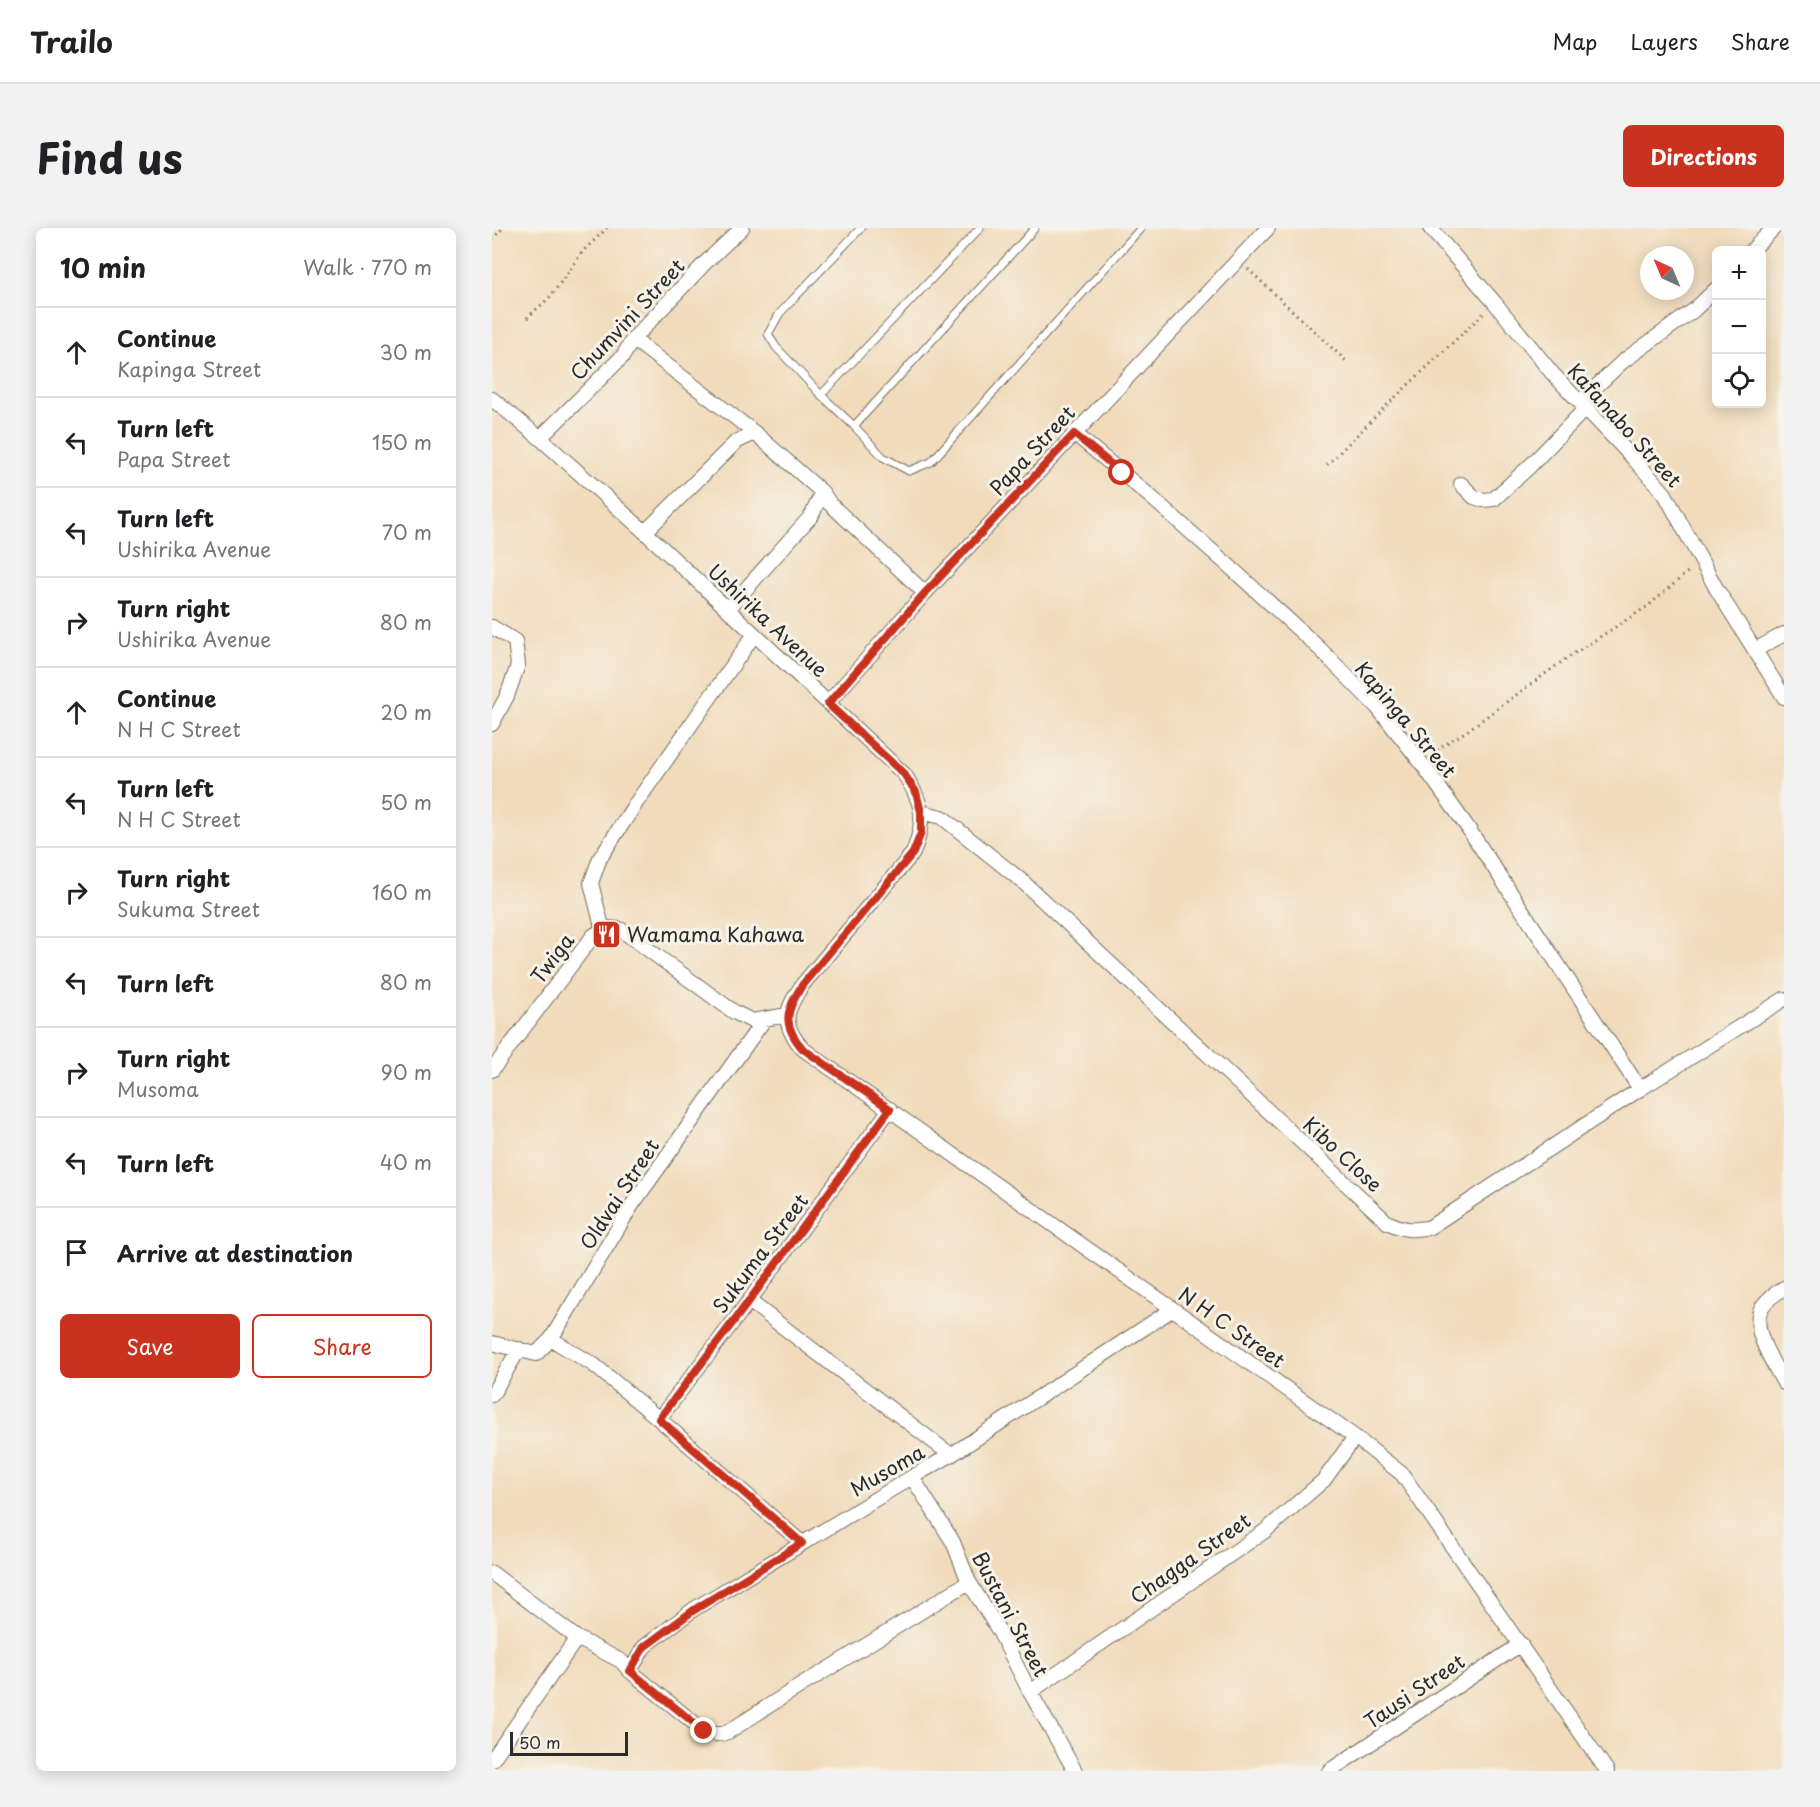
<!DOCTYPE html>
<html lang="en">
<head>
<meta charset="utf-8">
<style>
	:root { --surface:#fff; --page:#f2f2f2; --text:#202124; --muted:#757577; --line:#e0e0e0; --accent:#c8321e }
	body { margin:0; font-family:"Playpen Sans",sans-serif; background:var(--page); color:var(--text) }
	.controls { position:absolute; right:18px; top:18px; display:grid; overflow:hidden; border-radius:9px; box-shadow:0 3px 15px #0003 }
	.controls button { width:54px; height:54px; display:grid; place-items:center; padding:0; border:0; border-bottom:2px solid var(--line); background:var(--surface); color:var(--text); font:30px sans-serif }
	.compass { position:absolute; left:1148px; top:18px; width:54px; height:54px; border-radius:50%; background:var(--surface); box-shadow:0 3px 15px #0003; rotate:316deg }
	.scale { position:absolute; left:18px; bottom:15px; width:118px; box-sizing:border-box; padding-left:6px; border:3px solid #2b2b2b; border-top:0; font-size:16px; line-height:21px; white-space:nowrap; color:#2b2b2b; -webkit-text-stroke:4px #f7f3e8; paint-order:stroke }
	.stop { position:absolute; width:18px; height:18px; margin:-14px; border:4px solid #c8321e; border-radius:50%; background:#fff }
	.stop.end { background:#c8321e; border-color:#fff; box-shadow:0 2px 6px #0008 }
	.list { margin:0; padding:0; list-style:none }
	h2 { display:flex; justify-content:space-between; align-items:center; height:78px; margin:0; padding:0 24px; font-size:26px }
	h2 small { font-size:20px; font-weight:400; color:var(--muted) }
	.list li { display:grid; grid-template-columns:39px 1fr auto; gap:18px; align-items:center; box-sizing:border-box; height:90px; padding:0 24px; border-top:2px solid var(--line) }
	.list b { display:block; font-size:22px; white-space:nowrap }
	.list p { margin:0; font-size:20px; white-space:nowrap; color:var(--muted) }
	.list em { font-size:20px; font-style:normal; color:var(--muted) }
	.actions { display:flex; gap:12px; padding:18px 24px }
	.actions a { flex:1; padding:14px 0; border:2px solid var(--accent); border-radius:9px; text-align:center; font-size:21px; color:var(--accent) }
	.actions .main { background:var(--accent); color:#fff }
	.icon { flex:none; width:33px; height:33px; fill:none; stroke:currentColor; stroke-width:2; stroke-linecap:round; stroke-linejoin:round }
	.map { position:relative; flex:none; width:1292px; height:1543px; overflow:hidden; border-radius:9px }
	header { display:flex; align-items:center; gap:36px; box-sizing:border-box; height:84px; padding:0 30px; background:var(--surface); border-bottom:2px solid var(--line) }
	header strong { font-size:28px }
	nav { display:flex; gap:33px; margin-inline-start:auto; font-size:21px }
	.intro { display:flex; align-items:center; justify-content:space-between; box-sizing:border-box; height:144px; padding:0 36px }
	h1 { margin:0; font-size:42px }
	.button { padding:15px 27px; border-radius:9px; background:var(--accent); color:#fff; font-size:21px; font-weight:700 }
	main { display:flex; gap:36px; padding:0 36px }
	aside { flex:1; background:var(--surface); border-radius:9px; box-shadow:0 3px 15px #0003 }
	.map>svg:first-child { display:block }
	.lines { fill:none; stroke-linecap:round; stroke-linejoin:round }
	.service-casing { stroke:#70695d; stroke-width:9 }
	.minor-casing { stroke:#70695d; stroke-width:16 }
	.path { stroke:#70695d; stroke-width:3; stroke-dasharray:1.5 4.5; stroke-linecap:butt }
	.service { stroke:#fff; stroke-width:7 }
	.minor { stroke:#fff; stroke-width:14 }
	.route { stroke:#c8321e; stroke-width:8 }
	.labels { text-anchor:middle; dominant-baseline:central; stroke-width:6; stroke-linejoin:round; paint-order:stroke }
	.street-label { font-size:20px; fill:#2b2b2b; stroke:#f7f3e8 }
	.poi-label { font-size:20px; fill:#2b2b2b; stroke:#f7f3e8; text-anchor:start }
</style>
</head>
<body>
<header>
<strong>Trailo</strong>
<nav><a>Map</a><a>Layers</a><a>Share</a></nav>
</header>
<div class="intro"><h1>Find us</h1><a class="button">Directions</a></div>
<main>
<aside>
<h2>10 min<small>Walk · 770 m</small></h2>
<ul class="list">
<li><svg class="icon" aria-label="ahead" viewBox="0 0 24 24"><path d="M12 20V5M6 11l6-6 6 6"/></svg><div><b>Continue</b><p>Kapinga Street</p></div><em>30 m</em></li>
<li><svg class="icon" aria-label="left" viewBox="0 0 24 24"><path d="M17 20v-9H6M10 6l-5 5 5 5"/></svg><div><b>Turn left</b><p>Papa Street</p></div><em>150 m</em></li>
<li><svg class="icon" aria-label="left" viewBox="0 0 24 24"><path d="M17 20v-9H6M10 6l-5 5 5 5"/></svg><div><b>Turn left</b><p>Ushirika Avenue</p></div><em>70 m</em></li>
<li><svg class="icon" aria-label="right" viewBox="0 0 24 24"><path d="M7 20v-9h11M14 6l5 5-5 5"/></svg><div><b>Turn right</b><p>Ushirika Avenue</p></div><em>80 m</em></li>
<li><svg class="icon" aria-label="ahead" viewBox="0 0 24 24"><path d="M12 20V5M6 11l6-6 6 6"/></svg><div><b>Continue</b><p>N H C Street</p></div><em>20 m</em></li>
<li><svg class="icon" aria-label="left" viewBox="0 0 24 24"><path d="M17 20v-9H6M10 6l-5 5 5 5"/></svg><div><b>Turn left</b><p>N H C Street</p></div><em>50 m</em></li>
<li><svg class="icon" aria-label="right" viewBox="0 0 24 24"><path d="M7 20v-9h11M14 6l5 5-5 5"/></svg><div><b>Turn right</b><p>Sukuma Street</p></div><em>160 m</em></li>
<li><svg class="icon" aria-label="left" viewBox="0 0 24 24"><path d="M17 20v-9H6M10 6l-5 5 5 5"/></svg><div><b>Turn left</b></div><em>80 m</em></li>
<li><svg class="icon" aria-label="right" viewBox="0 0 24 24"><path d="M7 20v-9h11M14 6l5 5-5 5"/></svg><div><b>Turn right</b><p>Musoma</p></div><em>90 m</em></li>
<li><svg class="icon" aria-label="left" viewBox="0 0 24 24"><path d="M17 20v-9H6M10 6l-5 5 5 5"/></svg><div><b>Turn left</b></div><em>40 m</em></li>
<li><svg class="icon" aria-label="arrive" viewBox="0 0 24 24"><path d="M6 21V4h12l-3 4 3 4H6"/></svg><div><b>Arrive at destination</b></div></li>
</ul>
<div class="actions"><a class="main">Save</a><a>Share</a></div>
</aside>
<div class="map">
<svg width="1292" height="1543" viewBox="0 0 1292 1543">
	<rect width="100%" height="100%" fill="#f7f3e8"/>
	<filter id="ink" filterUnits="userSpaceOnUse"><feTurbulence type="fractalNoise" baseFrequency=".0167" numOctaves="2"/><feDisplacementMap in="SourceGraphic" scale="12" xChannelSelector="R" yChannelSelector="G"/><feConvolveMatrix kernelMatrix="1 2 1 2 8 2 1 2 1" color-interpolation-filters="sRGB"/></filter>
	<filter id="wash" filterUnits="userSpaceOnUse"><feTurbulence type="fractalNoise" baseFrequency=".008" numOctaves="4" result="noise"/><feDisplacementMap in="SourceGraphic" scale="24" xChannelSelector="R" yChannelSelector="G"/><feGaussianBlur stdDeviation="1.35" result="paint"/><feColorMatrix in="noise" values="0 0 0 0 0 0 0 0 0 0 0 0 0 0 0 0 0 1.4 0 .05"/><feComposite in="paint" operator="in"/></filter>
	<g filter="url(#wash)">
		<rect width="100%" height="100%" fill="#f1dbbb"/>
	</g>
	<g filter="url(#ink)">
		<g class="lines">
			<defs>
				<path id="service" d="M369,0L288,85L276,106L284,119L329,167L488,0
					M329,167L362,198L391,229L417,243L439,234L649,0
					M362,198L543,0"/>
				<path id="minor" d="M938,0L1003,75L1060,145L1141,230L1173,266L1224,360L1292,469
					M1260,22L1282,0
					M141,111L263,205L330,264L338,276L433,365
					M0,171L48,210L153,304L412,546C432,576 434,592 421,625L311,756C293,783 288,795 311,821L863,1209L910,1246L1115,1543
					M1088,174L1130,134L1202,82L1224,61
					M582,205L660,270L736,337L828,421L885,479L928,533L974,597L1148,861
					M48,210L131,128L141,111L213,35L250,0
					M969,256L982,269L991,272L1002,271L1038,238L1094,180
					M153,304L244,214L263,205
					M236,381L320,287L330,264
					M0,399L23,413L26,437L15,468L0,496
					M1263,422L1292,406
					M336,475L433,365L776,0
					M429,584L450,589L530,653L895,994C912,1002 919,1003 938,999L1148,861L1292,771
					M113,700L110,699L99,655L108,630L144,575L262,407
					M0,842L101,708L113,700L128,701L242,784L260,793L295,787
					M1292,1060C1284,1065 1276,1070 1270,1079C1257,1100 1282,1136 1292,1155
					M257,1073L459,1227
					M59,1111L102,1137L167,1191L310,1315
					M0,1115L44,1126L59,1111L140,977L272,792
					M0,1167L27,1121
					M167,1191L257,1073L398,881
					M420,1249L461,1314L477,1354L507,1403L538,1464L583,1543
					M0,1345L85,1410L129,1433L138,1443L212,1503C222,1506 227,1508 236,1504L292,1468L477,1354
					M138,1443L152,1419L202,1381L420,1249L459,1227L681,1081
					M538,1464L773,1303L832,1252L863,1209
					M0,1532L85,1410
					M837,1543L1029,1416"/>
			</defs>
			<use href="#service" class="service-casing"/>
			<use href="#minor" class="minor-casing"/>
			<path class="path" d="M0,11L11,0
				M756,41L854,133
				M35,90L59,68L91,23L115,0
				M835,237L893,179L993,84
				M940,525L976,502L1075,430L1156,378L1198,342"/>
			<use href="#service" class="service"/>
			<use href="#minor" class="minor"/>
		</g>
	</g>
	<g class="lines" filter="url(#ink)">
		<path class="route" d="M212,1503L138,1443L152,1419L202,1382L310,1315L167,1191L257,1073L398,881L311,821C289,796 294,782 311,756L421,625L429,605V584L424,564L412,546L336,476L433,365L582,206L630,245"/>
	</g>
	<defs>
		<symbol id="restaurant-square" viewBox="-11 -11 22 22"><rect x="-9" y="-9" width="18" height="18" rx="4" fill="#c8321e" stroke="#f7f3e8"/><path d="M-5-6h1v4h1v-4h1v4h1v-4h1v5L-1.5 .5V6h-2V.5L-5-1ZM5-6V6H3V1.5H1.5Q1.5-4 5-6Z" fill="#fff"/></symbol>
	</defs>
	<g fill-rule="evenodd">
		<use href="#restaurant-square" x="98" y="690" width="33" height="33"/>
	</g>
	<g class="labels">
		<g class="street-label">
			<text transform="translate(135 91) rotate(-47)">Chumvini Street</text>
			<text transform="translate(1133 197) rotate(48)">Kafanabo Street</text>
			<text transform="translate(540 222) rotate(-47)">Papa Street</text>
			<text transform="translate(276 392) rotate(43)">Ushirika Avenue</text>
			<text transform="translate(914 491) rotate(50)">Kapinga Street</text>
			<text transform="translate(60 730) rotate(-53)">Twiga</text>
			<text transform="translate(851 926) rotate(43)">Kibo Close</text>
			<text transform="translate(127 966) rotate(-57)">Oldvai Street</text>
			<text transform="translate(268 1025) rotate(-53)">Sukuma Street</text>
			<text transform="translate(740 1099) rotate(35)">N H C Street</text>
			<text transform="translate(395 1242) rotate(-30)">Musoma</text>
			<text transform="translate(698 1330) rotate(-35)">Chagga Street</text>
			<text transform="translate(519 1386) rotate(62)">Bustani Street</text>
			<text transform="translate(922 1463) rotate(-34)">Tausi Street</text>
		</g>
		<g class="poi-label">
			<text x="135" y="706">Wamama Kahawa</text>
		</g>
	</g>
</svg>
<div class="controls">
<button>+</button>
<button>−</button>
<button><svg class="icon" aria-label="locate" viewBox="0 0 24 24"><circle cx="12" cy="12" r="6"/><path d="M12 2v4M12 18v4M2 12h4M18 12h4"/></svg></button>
</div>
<svg class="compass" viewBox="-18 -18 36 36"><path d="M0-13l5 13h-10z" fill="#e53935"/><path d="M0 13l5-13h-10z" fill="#757577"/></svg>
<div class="scale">50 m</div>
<div class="stop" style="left:630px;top:245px"></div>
<div class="stop end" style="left:212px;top:1503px"></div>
</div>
</main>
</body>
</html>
